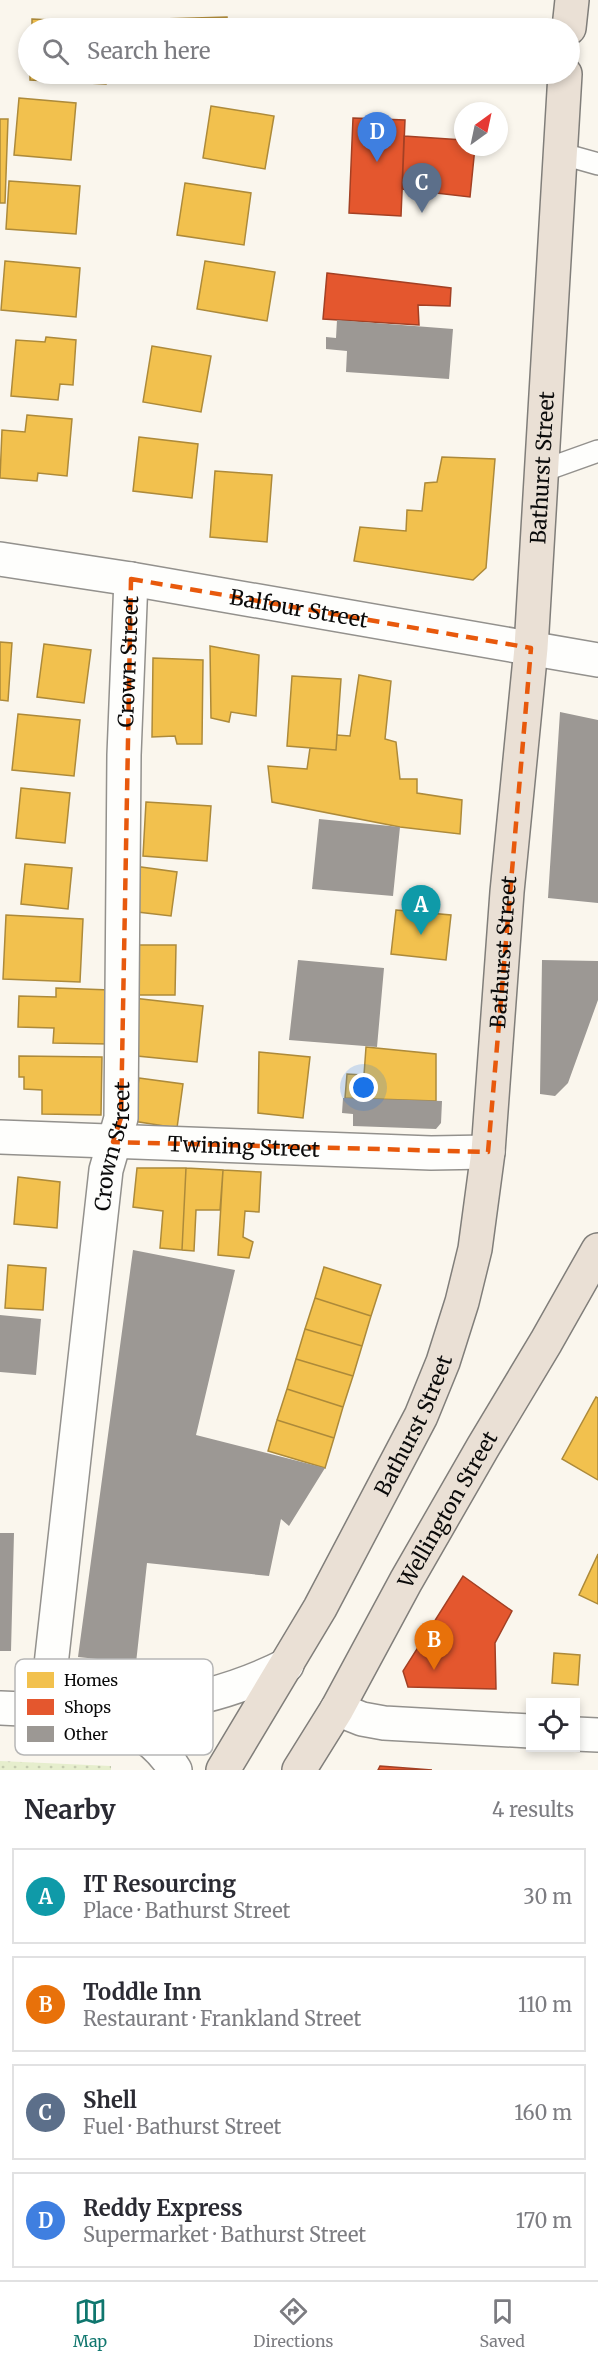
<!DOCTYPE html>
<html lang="en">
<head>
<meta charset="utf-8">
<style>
	:root { --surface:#fff; --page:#f2f2f3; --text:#2b2b33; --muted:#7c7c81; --line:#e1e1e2; --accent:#0f766e }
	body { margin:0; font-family:Merriweather,serif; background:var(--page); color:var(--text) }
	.controls { position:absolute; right:18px; bottom:18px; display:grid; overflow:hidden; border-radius:0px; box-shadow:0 3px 9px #0003 }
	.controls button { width:54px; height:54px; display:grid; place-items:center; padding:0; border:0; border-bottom:2px solid var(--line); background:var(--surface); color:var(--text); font:30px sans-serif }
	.compass { position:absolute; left:454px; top:102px; width:54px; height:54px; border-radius:50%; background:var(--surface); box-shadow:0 3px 9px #0003; rotate:33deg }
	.you { position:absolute; left:364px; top:1088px; width:21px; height:21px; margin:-15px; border:4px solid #fff; border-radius:50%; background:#1a73e8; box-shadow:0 0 0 9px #1a73e833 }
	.badge { display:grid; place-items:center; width:39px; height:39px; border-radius:50%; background:var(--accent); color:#fff; font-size:20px; font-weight:700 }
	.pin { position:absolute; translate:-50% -50px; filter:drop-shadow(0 2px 3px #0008) }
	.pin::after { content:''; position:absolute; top:32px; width:21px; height:18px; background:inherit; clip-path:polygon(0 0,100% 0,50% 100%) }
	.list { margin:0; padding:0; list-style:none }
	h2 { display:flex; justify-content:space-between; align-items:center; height:78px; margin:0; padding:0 24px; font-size:26px }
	h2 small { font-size:20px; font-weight:400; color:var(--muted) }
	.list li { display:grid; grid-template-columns:39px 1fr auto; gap:18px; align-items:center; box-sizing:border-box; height:96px; margin:0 12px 12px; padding:0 12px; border:2px solid var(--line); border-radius:0px }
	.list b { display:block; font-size:22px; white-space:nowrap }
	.list p { margin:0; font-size:20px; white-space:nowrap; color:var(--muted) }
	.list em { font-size:20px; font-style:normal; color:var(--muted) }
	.icon { flex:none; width:33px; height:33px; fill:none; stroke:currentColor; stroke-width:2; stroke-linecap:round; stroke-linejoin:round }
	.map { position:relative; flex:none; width:598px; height:1770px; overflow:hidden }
	.search { position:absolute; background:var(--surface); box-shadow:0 3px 9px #0003; left:18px; right:18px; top:18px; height:66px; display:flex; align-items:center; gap:15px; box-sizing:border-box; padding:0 21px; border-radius:33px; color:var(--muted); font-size:22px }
	.sheet { height:510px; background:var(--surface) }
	nav { display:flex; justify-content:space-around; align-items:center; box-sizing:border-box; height:84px; border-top:2px solid var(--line); background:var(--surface); font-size:16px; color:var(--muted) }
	nav a { display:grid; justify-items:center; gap:3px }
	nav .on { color:var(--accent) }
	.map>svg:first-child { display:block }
	.grass { fill:url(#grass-dots) }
	.homes { fill:#f2c14e; stroke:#ad8a3a; stroke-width:1.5 }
	.shops { fill:#e4572e; stroke:#a34024; stroke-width:1.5 }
	.building { fill:#9c9894 }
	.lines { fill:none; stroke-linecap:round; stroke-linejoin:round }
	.service-casing { stroke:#93918d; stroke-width:24 }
	.minor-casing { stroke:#93918d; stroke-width:36 }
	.trunk-casing { stroke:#807e7a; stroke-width:36 }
	.service { stroke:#fefefc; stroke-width:21 }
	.minor { stroke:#fefefc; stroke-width:33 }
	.trunk { stroke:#eae0d5; stroke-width:33 }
	.marked { fill:none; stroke:#e8590c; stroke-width:4.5; stroke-dasharray:12 8; stroke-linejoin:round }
	.labels { text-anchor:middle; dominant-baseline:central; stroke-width:6; stroke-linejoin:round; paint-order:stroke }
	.street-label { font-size:21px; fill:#0b0b0b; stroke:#fff }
	.key { fill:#fff; stroke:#b6b6b6; stroke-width:1.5 }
	.key-label { font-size:16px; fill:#0b0b0b }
</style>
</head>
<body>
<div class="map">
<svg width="598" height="1770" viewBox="0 0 598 1770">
	<defs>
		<pattern id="grass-dots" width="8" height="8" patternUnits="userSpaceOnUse" patternTransform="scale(1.5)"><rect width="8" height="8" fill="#e6eecd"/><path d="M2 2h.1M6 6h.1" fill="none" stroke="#c4cbaf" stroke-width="1.8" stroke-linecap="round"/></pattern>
	</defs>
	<rect width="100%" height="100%" fill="#faf6ed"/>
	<path class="grass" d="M0,1761L111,1766V1770H0Z"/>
	<path class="homes" d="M227,17L228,28H128V20Z
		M32,19L109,23L108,28H32Z
		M30,74H106V84L30,80Z
		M19,98L76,103L71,160L14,155Z
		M211,106L274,116L265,169L203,158Z
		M0,119H8L5,203H0Z
		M9,181L80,186L76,234L6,229Z
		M185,183L251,193L244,245L177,235Z
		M5,261L80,268L76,317L1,310Z
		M205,261L275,272L267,321L197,309Z
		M46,337L76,340L73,385L60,384L58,400L11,396L16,340L45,342Z
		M152,346L211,356L201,412L143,402Z
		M27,415L72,419L67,476L38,473L37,481L0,478L2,430L25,432Z
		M139,437L198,444L192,498L133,491Z
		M442,457L495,459L486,568L473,580L354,561L360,527L406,531L407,510L422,511L425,483L437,482Z
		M215,471L272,475L267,542L210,537Z
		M0,642L12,643L8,701L0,700Z
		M44,644L91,650L84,703L37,697Z
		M210,646L259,655L256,716L231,712L229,722L211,718Z
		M153,658L203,660L202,744H177L175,736L152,737Z
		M359,675L391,681L385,739L396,742L400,779H417V793L462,800L460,834L400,827L272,802L268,766L307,769L310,748L336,750L337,735L350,736Z
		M292,676L341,679L336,750L287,746Z
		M18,714L80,720L74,776L12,770Z
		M21,788L70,793L65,843L16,838Z
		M146,802L211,806L207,861L143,856Z
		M25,864L72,868L68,909L21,904Z
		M134,866L177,872L171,916L129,911Z
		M396,910L451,915L446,960L391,954Z
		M6,915L83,919L80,982L3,979Z
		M136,945H176L175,995H135Z
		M56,988L110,990L109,1044L53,1043L54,1028L18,1027L19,996L56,997Z
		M133,998L203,1006L197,1062L127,1055Z
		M366,1047L436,1054V1101L345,1098L347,1074L364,1075Z
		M259,1052L310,1057L303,1118L258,1113Z
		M19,1056L102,1057L101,1115L42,1114V1090L24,1089V1077H19Z
		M139,1078L183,1084L177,1128L133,1121Z
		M137,1168H186L182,1250L160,1248L163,1211L133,1207Z
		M186,1168L223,1170L220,1210H196L194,1251L182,1250Z
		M223,1170L261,1172L259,1212L245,1211L243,1237L253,1242L249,1258L218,1255Z
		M18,1177L60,1182L57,1228L14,1224Z
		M8,1265L46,1268L43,1310L5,1308Z
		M324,1267L381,1285L371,1316L315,1298Z
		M315,1298L371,1316L362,1346L305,1329Z
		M305,1329L362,1346L353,1376L296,1359Z
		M296,1359L353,1376L343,1407L287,1389Z
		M287,1389L343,1407L334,1438L277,1420Z
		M596,1397L598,1398V1480L562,1459Z
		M277,1420L334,1438L325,1468L268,1451Z
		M598,1554V1604L579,1595Z
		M554,1653L580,1655L578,1685L552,1683Z"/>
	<path class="shops" d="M353,118L405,120L401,216L349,213Z
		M404,136L463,140V147H475L470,197L402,189Z
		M327,273L451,288L450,306L418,305L419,325L323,319Z
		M463,1576L512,1611L495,1643L496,1689L408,1687L403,1671Z
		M380,1766L432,1770H378Z"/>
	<path class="building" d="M337,320L453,329L449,379L346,372L347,351L326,349V337L336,338Z
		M560,712L598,720V903L548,898Z
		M319,819L400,827L393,896L312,889Z
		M298,960L384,968L377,1047L289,1040Z
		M542,960L598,961V1000L568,1083L555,1096L540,1094Z
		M343,1098L442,1101L441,1123L436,1129L353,1126V1114L342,1113Z
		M133,1250L235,1270L196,1435L325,1468L289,1526L281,1519L269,1576L147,1563L136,1663L78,1657Z
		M0,1315L41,1319L36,1375L0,1372Z
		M0,1533H14L11,1651H0Z"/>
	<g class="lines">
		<defs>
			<path id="service" d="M559,153L598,164
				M542,471L598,451"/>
			<g id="minor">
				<path id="s1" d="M0,559L131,579L598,660"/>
				<path id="s2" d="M0,1137L431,1153L488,1152"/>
				<path d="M0,1708C102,1713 193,1713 287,1665"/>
				<path d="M337,1709L362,1719L384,1723L530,1731"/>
				<path id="s3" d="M46,1710L106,1170L121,1118L124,755L131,579"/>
				<path d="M94,1716C129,1723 157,1739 175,1770"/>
				<path d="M576,1734L598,1735"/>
			</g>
			<g id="trunk">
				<path d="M569,28L572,0"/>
				<path id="s4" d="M223,1770L320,1608L421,1416L443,1362L462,1302L475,1249L488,1152L507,892L531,648L565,74"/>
				<path id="s5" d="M299,1770L337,1709L406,1581L483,1447L546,1342L598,1250"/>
			</g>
		</defs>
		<use href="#service" class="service-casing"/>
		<use href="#minor" class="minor-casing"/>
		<use href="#trunk" class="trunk-casing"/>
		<use href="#service" class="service"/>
		<use href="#minor" class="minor"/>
		<use href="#trunk" class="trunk"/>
	</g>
	<path class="marked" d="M131,579L531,648L488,1152L113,1142L121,1118Z"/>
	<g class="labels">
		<g class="street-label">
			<text stroke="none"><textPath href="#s4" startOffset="1366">Bathurst Street</textPath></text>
			<text stroke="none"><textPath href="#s1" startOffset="303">Balfour Street</textPath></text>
			<text stroke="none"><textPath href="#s3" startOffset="1054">Crown Street</textPath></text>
			<text stroke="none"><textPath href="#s4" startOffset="880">Bathurst Street</textPath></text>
			<text stroke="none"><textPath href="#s3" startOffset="568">Crown Street</textPath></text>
			<text stroke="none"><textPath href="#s2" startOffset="244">Twining Street</textPath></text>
			<text stroke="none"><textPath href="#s4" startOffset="394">Bathurst Street</textPath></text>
			<text stroke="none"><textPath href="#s5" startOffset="300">Wellington Street</textPath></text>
		</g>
	</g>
	<rect x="15" y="1659" width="198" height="96" rx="9" class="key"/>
	<rect x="27" y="1672" width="27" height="16" fill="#f2c14e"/>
	<rect x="27" y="1699" width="27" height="16" fill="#e4572e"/>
	<rect x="27" y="1726" width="27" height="16" fill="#9c9894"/>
	<g class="key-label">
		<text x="64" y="1686">Homes</text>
		<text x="64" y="1713">Shops</text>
		<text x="64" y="1740">Other</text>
	</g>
</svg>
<div class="controls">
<button><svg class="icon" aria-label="locate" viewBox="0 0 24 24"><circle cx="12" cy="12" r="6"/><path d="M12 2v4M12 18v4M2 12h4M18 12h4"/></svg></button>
</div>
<svg class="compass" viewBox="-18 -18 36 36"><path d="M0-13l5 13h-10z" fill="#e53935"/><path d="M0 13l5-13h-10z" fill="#7c7c81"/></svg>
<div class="you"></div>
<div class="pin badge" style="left:421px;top:935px;background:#0f9aa8">A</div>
<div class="pin badge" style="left:434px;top:1670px;background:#e8710a">B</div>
<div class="pin badge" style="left:422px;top:213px;background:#5c6f8a">C</div>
<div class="pin badge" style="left:377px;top:162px;background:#3f7fe0">D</div>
<div class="search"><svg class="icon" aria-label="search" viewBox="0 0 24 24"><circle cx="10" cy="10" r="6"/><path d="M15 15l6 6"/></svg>Search here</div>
</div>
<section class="sheet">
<h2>Nearby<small>4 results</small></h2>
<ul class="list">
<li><span class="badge" style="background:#0f9aa8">A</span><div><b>IT Resourcing</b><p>Place · Bathurst Street</p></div><em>30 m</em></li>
<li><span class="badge" style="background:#e8710a">B</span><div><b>Toddle Inn</b><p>Restaurant · Frankland Street</p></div><em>110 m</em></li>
<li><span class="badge" style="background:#5c6f8a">C</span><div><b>Shell</b><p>Fuel · Bathurst Street</p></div><em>160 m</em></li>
<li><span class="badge" style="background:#3f7fe0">D</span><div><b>Reddy Express</b><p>Supermarket · Bathurst Street</p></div><em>170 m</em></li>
</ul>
</section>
<nav>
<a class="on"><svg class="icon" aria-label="map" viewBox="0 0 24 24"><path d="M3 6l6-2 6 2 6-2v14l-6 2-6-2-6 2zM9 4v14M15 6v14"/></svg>Map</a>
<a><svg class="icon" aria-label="directions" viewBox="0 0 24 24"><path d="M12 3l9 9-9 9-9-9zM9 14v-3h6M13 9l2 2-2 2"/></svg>Directions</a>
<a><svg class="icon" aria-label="saved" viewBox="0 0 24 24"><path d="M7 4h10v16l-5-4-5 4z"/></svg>Saved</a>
</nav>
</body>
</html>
